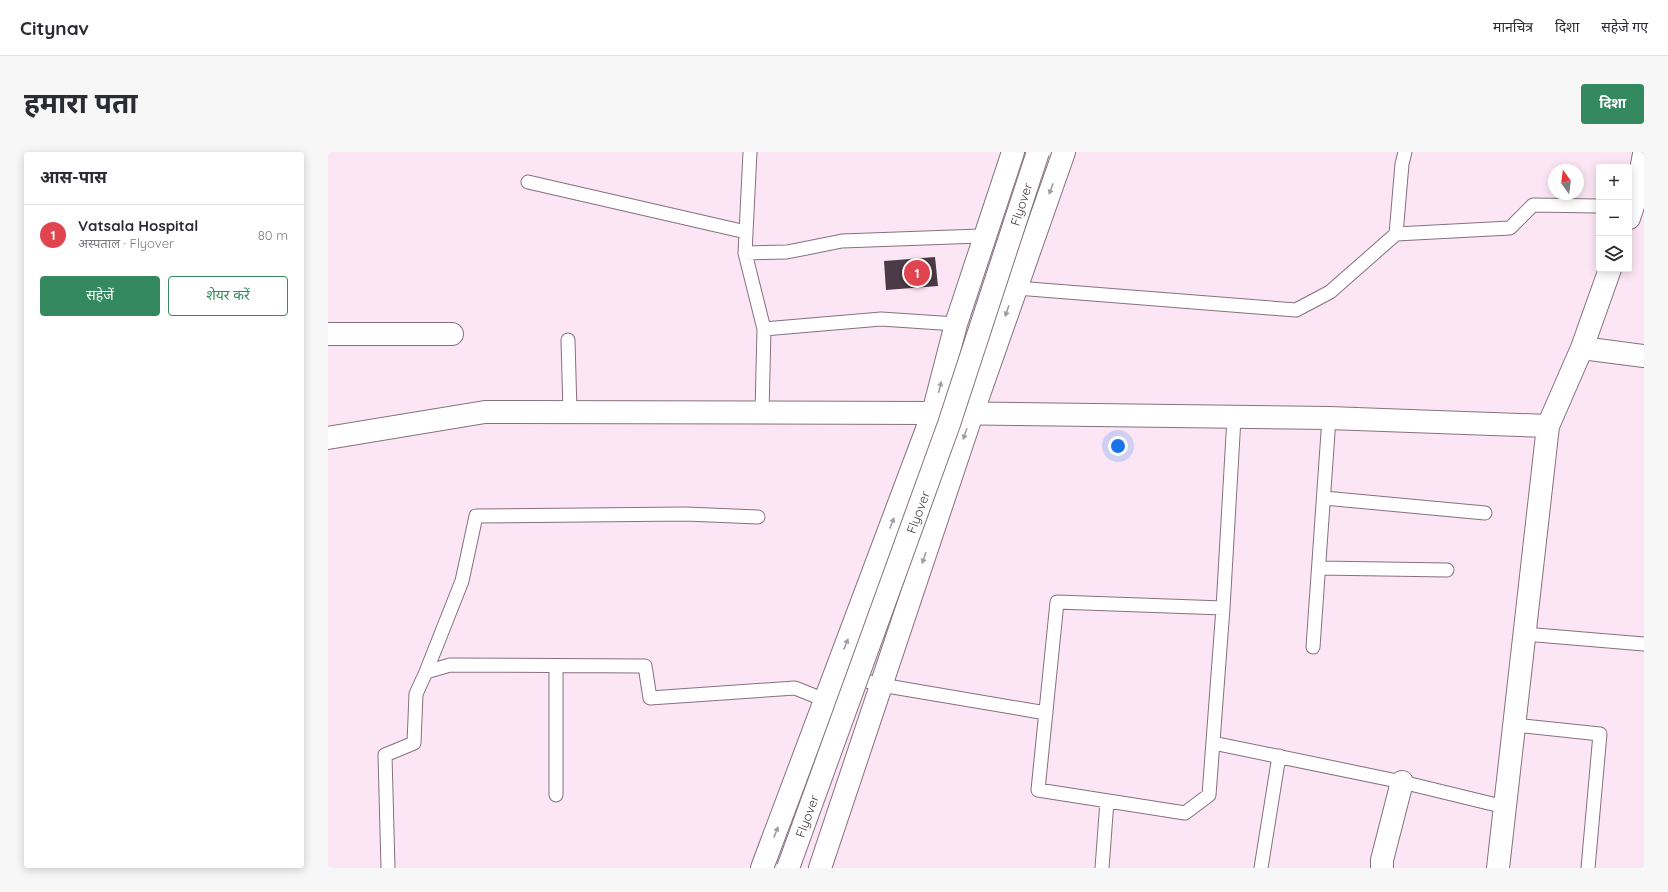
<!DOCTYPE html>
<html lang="hi">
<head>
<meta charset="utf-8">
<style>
	:root { --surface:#fff; --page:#f7f7f7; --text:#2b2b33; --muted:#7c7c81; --line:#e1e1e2; --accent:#348a5e }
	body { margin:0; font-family:Quicksand,"Noto Sans Devanagari",sans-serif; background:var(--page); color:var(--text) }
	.controls { position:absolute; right:12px; top:12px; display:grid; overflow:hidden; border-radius:4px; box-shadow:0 2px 10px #0003 }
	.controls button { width:36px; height:36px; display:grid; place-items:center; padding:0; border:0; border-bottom:1px solid var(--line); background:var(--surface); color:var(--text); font:20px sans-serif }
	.compass { position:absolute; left:1220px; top:12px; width:36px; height:36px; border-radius:50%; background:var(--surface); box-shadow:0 2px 10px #0003; rotate:346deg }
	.you { position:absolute; left:790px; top:294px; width:14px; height:14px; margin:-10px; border:3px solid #fff; border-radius:50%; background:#1a73e8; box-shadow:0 0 0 6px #1a73e833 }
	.badge { display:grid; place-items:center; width:26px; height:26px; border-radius:50%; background:var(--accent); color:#fff; font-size:13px; font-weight:700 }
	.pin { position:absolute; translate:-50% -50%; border:2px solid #fff; box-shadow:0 1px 4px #0006 }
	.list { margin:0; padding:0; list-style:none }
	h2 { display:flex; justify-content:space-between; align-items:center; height:52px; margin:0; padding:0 16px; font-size:17px }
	h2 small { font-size:13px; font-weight:400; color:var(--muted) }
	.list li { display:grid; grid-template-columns:26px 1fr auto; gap:12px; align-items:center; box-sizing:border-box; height:60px; padding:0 16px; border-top:1px solid var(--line) }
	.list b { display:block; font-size:15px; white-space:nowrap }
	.list p { margin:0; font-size:13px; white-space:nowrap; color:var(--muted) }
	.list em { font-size:13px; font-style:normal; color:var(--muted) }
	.actions { display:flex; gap:8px; padding:12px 16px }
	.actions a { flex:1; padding:9px 0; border:1px solid var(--accent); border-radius:4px; text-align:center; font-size:14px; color:var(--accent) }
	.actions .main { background:var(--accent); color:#fff }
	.icon { flex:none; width:22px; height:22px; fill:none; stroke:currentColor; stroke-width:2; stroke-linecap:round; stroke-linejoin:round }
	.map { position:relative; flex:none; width:1316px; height:716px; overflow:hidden; border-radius:4px }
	header { display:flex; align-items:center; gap:24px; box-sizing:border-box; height:56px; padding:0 20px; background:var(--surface); border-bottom:1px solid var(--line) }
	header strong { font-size:19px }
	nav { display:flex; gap:22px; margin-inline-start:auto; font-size:14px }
	.intro { display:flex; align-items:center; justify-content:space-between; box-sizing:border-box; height:96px; padding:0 24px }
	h1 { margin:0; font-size:28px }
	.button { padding:10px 18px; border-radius:4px; background:var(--accent); color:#fff; font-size:14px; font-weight:700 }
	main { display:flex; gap:24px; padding:0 24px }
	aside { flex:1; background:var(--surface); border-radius:4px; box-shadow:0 2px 10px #0003 }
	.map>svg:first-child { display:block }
	.building { fill:#4c3b46 }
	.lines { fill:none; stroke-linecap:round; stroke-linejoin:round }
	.service-casing { stroke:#84717e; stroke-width:15 }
	.minor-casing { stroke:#84717e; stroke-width:24 }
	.secondary-casing { stroke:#84717e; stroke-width:24 }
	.service { stroke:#fff; stroke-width:13 }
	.minor { stroke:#fff; stroke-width:22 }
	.secondary { stroke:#fff; stroke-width:22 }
	.secondary-bridge-casing { stroke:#84717e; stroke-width:24; stroke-linecap:butt }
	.secondary-bridge { stroke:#fff; stroke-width:22 }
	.oneway { fill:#a19ca0 }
	.labels { text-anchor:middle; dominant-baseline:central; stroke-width:4; stroke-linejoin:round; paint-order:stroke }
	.street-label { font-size:13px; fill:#433a40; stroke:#fff }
</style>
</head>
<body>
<header>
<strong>Citynav</strong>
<nav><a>मानचित्र</a><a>दिशा</a><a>सहेजे गए</a></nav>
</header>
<div class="intro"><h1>हमारा पता</h1><a class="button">दिशा</a></div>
<main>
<aside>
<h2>आस-पास<small></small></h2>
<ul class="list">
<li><span class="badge" style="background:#e0444e">1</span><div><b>Vatsala Hospital</b><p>अस्पताल · Flyover</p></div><em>80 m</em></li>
</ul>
<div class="actions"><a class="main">सहेजें</a><a>शेयर करें</a></div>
</aside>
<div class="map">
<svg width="1316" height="716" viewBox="0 0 1316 716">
	<rect width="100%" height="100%" fill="#fce6f5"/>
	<path class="building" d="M607,105L610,134L558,138L556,109Z"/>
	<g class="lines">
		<defs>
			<path id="service" d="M422,0L417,101L436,177L434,260
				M200,30L418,80
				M1068,82L1074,12L1077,0
				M417,101L459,100L514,89L652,84L657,82
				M688,136L968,158L1002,140L1068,82L1182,76L1205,53L1271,54
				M436,177L553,167L628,172
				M240,188L242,260
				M996,346L1157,361
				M991,416L1119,418
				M895,456L729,450L710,638L857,661L881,643L895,456L906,266
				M1196,482L1316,492
				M985,495L1001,266
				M98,520L134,429L148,364L358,362L430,365
				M524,525L553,533L718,561
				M1186,573L1272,582L1260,716
				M885,591L1074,630L1177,655
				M228,643V514
				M60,716L57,603L86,591L88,542L98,520L122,513L317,514L322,546L467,536L497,548
				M774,716L779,649
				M933,716L951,604"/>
			<path id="minor" d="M1301,66L1308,45L1316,2
				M0,182H124
				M1254,196L1316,204
				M0,286L157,260L605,261L1001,266L1220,274
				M1054,716V708L1074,630
				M1170,716L1220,274L1254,196L1282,117"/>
			<path id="secondary" d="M434,716L605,261L628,172L685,0
				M492,716L644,262L736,0"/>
		</defs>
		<use href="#service" class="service-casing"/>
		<use href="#minor" class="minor-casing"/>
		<use href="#secondary" class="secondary-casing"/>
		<use href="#service" class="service"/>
		<use href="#minor" class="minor"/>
		<use href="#secondary" class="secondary"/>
		<defs>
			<path id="secondary-bridge" d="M460,716L621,272L710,0"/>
		</defs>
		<use href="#secondary-bridge" class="secondary-bridge-casing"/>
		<use href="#secondary-bridge" class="secondary-bridge"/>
	</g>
	<defs><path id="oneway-solid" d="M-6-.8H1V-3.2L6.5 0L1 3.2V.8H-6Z"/></defs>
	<g class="oneway">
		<use href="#oneway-solid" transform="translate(723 37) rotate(110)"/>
		<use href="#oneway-solid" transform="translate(679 159) rotate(109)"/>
		<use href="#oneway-solid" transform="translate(612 235) rotate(-76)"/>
		<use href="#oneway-solid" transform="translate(637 282) rotate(109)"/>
		<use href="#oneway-solid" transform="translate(564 371) rotate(-69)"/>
		<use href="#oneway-solid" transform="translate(596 406) rotate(109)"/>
		<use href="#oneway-solid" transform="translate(518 492) rotate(-69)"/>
		<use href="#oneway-solid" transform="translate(448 680) rotate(-69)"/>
	</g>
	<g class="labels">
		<g class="street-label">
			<text transform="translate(693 52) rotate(-72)">Flyover</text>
			<text transform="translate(590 360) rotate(-70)">Flyover</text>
			<text transform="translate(479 664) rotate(-70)">Flyover</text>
		</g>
	</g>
</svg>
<div class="controls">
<button>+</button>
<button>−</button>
<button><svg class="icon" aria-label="layers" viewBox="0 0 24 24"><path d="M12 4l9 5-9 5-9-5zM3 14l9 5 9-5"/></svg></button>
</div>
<svg class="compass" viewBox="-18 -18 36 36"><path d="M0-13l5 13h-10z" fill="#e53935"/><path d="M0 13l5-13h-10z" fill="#7c7c81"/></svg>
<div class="you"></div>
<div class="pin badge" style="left:589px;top:121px;background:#e0444e">1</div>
</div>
</main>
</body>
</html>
